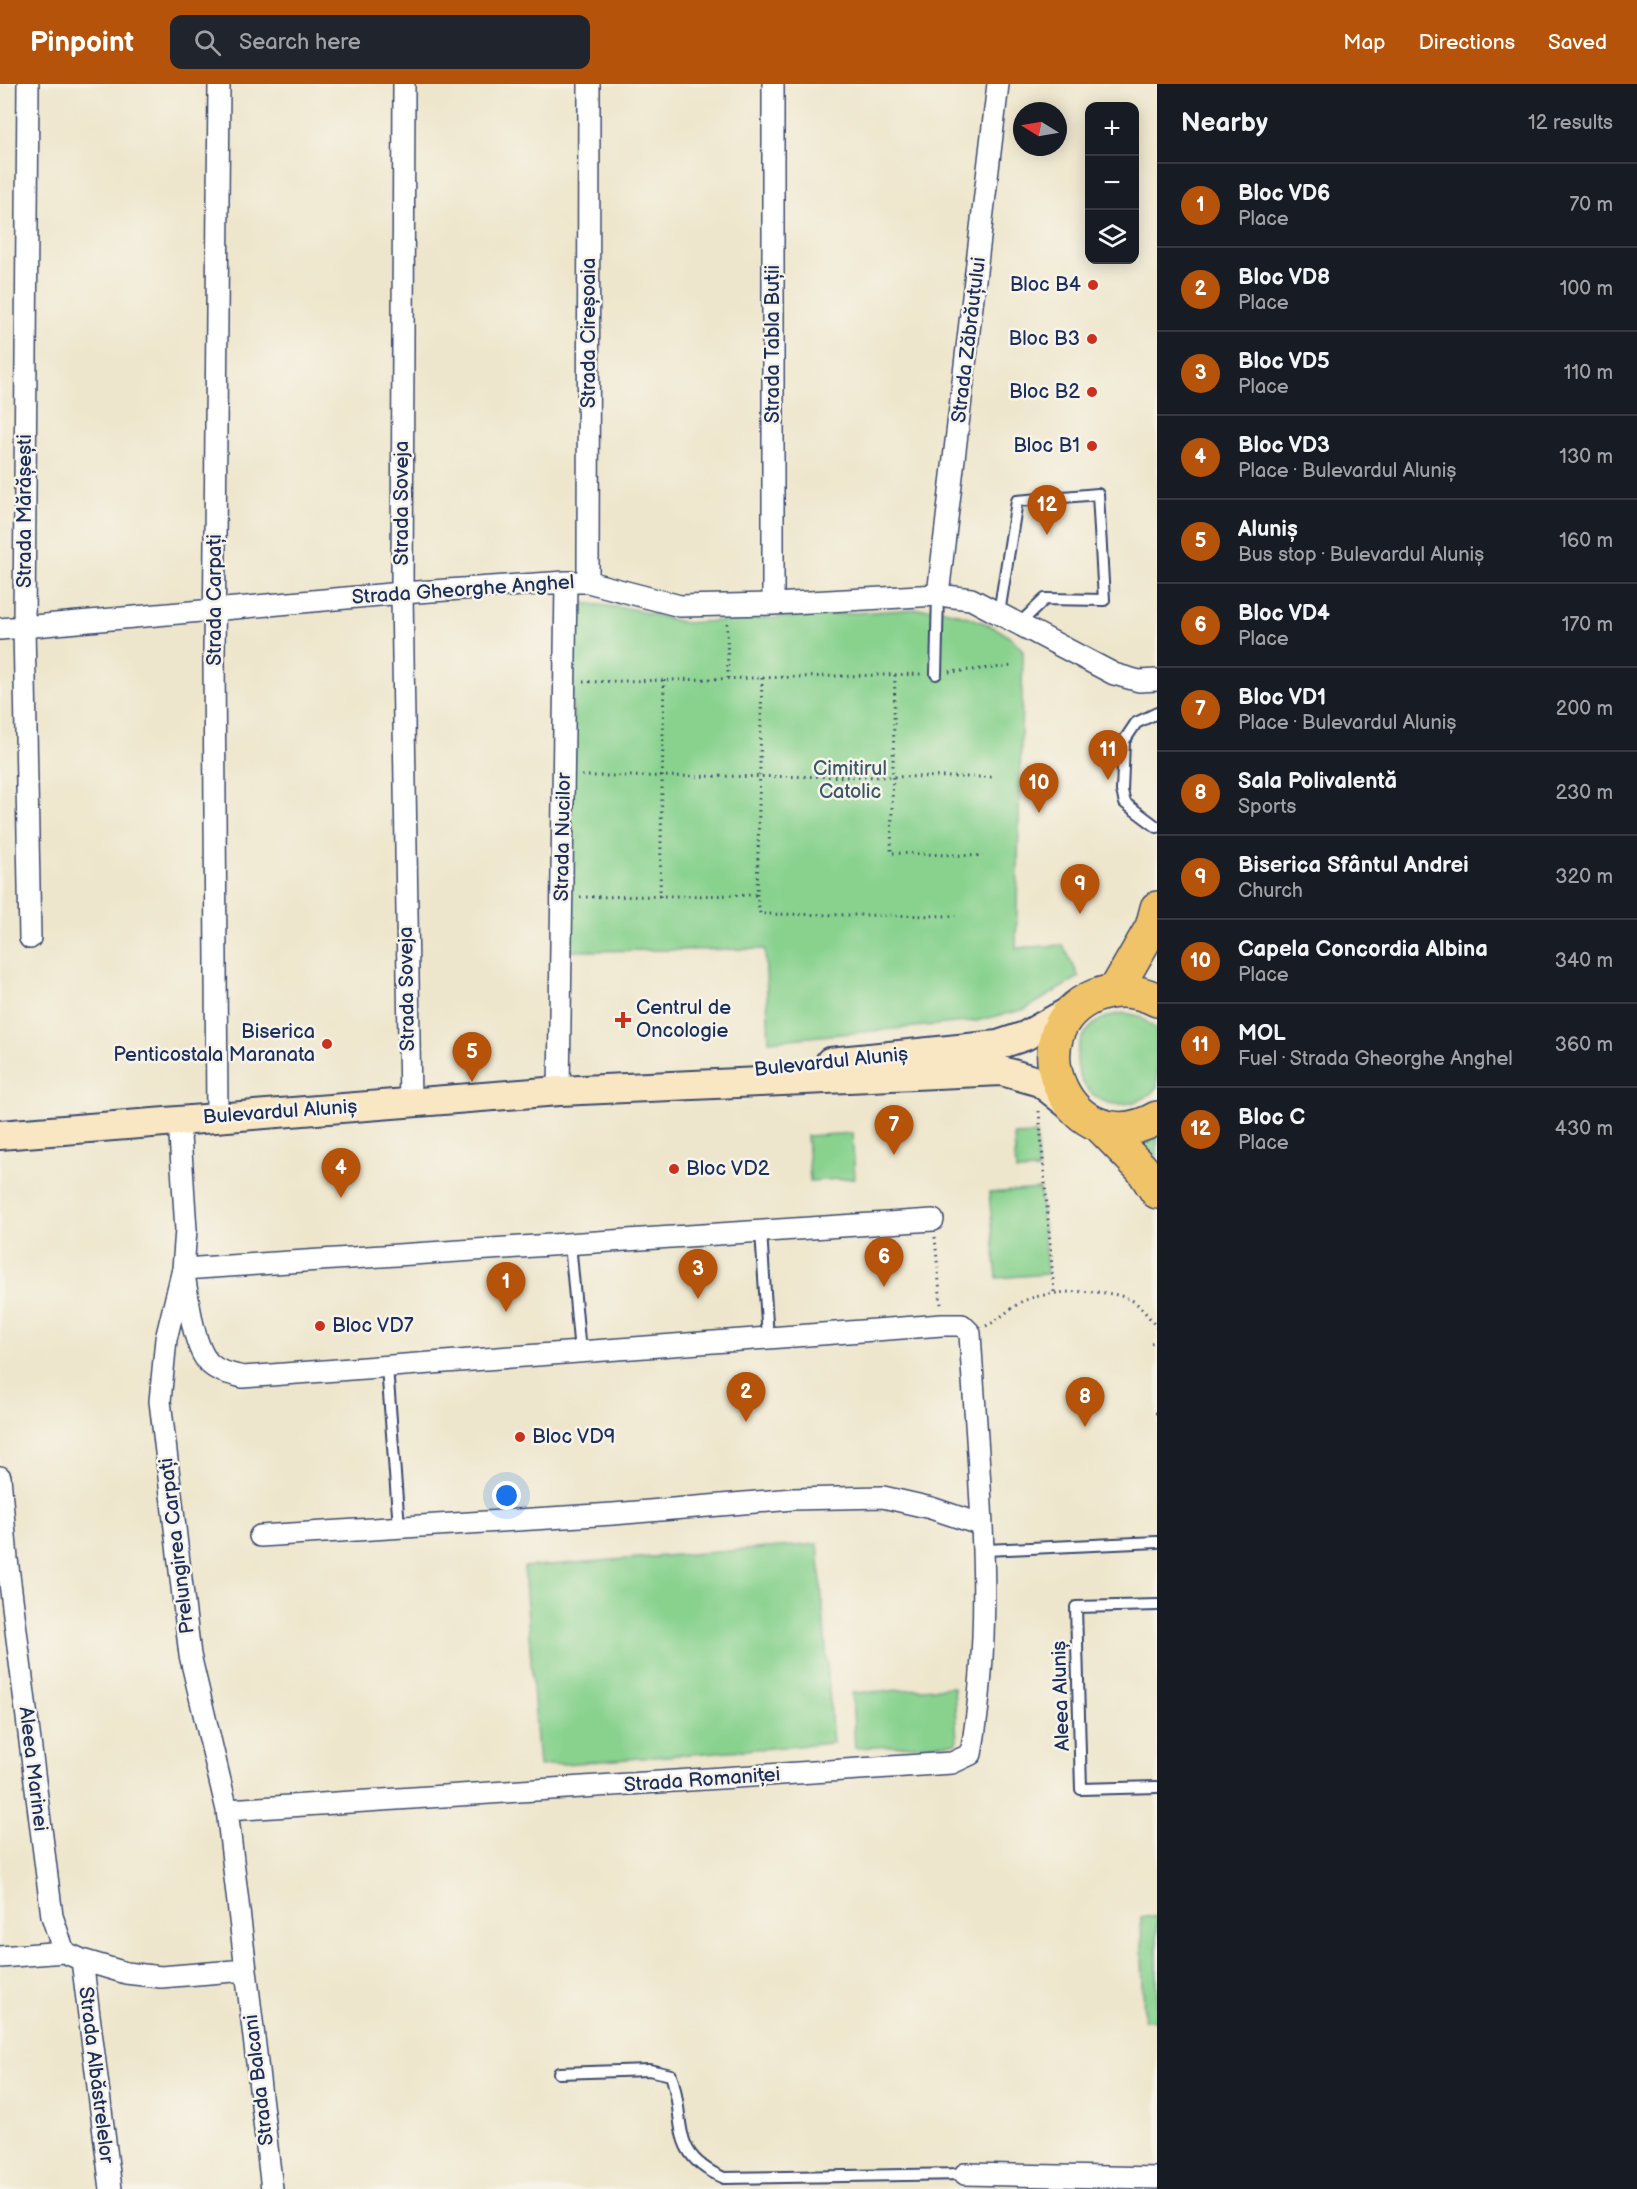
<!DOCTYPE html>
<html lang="en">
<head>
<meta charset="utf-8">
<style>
	:root { --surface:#171b24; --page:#20242c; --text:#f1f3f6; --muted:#9ea1a6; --line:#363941; --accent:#b45309 }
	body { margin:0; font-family:"Balsamiq Sans",sans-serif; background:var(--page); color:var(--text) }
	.controls { position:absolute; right:18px; top:18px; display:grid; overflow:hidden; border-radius:12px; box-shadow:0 3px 15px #0003 }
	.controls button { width:54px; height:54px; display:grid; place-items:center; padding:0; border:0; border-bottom:2px solid var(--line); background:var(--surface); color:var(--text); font:30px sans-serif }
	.compass { position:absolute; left:1013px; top:18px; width:54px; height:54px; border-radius:50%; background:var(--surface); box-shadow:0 3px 15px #0003; rotate:281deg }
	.you { position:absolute; left:507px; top:1412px; width:21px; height:21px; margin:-15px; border:4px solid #fff; border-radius:50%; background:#1a73e8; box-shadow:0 0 0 9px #1a73e833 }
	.badge { display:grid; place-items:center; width:39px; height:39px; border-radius:50%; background:var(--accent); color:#fff; font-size:20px; font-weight:700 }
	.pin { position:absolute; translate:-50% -50px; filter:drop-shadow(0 2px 3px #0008) }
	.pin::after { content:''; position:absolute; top:32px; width:21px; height:18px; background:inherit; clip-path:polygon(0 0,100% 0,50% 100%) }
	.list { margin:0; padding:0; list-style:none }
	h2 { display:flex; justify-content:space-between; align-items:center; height:78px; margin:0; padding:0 24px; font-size:26px }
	h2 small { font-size:20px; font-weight:400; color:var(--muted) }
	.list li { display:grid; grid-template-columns:39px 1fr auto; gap:18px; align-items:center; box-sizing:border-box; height:84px; padding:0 24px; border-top:2px solid var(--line) }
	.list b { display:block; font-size:22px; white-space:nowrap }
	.list p { margin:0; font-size:20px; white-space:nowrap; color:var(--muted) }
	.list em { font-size:20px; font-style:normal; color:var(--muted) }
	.icon { flex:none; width:33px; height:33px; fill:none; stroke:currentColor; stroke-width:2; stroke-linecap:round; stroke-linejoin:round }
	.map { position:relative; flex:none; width:1157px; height:2105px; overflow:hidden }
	header { display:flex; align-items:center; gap:36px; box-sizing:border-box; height:84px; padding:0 30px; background:var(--accent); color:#fff }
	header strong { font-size:28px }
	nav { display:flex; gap:33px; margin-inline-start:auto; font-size:21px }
	.search { width:420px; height:54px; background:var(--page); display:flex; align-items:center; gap:15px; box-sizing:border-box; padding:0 21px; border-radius:12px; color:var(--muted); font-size:22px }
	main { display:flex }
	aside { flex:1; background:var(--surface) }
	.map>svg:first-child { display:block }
	.green { fill:#88d28e; stroke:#528076; stroke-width:1.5 }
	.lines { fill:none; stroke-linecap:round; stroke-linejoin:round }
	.service-casing { stroke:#3b4a6e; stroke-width:14 }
	.minor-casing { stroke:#3b4a6e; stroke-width:24 }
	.secondary-casing { stroke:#3b4a6e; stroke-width:32 }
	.primary-casing { stroke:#3b4a6e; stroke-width:36 }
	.path { stroke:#3b4a6e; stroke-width:3; stroke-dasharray:1.5 4.5; stroke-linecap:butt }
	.service { stroke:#fff; stroke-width:10 }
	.minor { stroke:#fff; stroke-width:21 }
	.secondary { stroke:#f9e7c3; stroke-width:28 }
	.primary { stroke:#f0c369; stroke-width:33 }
	.poi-dot { fill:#c8321e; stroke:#f7f3e8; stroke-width:2 }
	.labels { text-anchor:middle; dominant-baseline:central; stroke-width:5; stroke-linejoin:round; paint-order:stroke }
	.poi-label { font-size:20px; fill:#1b2f5e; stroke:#f7f3e8; text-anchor:end }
	.street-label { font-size:20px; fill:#1b2f5e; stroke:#f7f3e8 }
	.park-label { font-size:20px; fill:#36586a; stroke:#f7f3e8 }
</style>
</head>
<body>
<header>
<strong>Pinpoint</strong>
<div class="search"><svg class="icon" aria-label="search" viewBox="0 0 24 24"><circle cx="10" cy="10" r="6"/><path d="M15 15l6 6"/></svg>Search here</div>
<nav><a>Map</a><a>Directions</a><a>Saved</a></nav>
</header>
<main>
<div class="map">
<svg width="1157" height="2105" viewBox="0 0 1157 2105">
	<rect width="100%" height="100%" fill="#f7f3e8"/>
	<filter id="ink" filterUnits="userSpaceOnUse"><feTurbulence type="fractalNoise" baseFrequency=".0167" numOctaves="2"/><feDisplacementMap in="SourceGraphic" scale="12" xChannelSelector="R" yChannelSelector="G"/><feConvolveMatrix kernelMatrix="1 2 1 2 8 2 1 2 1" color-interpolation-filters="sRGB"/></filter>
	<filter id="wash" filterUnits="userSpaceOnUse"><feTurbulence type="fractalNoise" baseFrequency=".008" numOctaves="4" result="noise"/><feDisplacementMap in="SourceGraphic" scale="24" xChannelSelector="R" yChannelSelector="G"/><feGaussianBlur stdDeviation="1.35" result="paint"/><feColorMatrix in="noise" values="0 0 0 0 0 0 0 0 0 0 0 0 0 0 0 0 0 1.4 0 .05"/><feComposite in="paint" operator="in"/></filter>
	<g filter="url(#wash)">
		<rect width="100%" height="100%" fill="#eee6cc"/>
		<path class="green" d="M574,518L632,525L685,539L938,524C967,533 1005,541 1023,567L1016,864L1063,861L1079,893L1026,925L976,937L769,957L765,865L570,867Z
			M1125,929L1139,932L1157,946V1003C1151,1010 1143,1016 1134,1018C1072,1036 1049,937 1125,929Z
			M1157,1048V1078L1150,1068L1132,1054Z
			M852,1049L855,1094L810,1097L807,1052Z
			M1036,1050L1038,1086L1016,1087L1014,1051Z
			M1040,1105L1047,1190L997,1194L989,1109Z
			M818,1460L833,1659L539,1682L524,1483Z
			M954,1603L957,1659L855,1664L852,1609Z
			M1141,1833H1157V1936H1144Z"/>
	</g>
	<g filter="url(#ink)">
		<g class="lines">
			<defs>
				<path id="service" d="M999,529L1017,417L1098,410L1104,516L1045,515L1020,539
					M936,590L938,511
					M1157,629L1136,639L1124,657L1122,707L1125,719L1157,743
					M761,1147L768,1254
					M570,1159L580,1268
					M387,1283L399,1443
					M985,1466L1157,1458
					M1157,1521L1076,1523L1081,1705L1157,1703
					M559,1989L649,1986L671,1991C687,2036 667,2070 724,2094L965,2090"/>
				<path id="minor" d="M28,0L24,543L30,854
					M404,0L402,509L410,1019
					M773,0V520
					M588,498L589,0
					M938,511L998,0
					M0,545L402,509L566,498H588L680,522L773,520L938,511L971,515L1114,590L1139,597L1157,596
					M559,1007L566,498
					M217,1033L214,573L219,0
					M179,1036L186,1146L183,1185L166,1255L160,1317L190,1571L227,1726L272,2105
					M183,1185C188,1210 192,1261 209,1279C218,1288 231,1290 243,1293L942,1241H962L970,1249C978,1389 996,1531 971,1670L952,1679L227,1726
					M183,1185L933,1136
					M0,1393L7,1475L52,1832L64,1868
					M260,1452L613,1430L793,1415L883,1413L931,1424L982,1441
					M0,1873L64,1868L82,1876L126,1889L161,1893L246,1886
					M82,1876L111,2105
					M965,2090L1157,2094"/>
				<path id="secondary" d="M830,978L998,961L1025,952L1077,923
					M0,1051L559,1007L1002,987L1040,998L1074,1025"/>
				<path id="primary" d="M1115,907L1152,843L1157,824
					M1157,916C1138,906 1116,904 1095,912C1009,948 1071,1083 1157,1034
					M1100,1042L1142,1085L1157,1108"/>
			</defs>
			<use href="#service" class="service-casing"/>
			<use href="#minor" class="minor-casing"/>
			<use href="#secondary" class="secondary-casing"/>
			<use href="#primary" class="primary-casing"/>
			<path class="path" d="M727,539L728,594
				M949,588L1014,582
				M895,591L891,769L983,772
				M762,594L757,811L760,830L956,832
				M583,598L924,590
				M582,692L995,693
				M580,813L757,811
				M660,813L664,596
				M1039,1027L1054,1208
				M935,1153L941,1221
				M986,1242C999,1236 1009,1225 1021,1218C1044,1206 1115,1202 1136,1219C1144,1226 1151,1236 1157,1244
				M1151,1259L1157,1258
				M1155,1329H1157"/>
			<use href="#service" class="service"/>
			<use href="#minor" class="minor"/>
			<use href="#secondary" class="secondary"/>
			<use href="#primary" class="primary"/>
		</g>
	</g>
	<g class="poi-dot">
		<circle cx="1093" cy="201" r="6"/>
		<circle cx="1092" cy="255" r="6"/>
		<circle cx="1092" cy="308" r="6"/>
		<circle cx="1092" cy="362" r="6"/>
		<path d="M620 927h6v6h6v6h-6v6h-6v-6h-6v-6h6z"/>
		<circle cx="327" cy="960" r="6"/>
		<circle cx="674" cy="1085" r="6"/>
		<circle cx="320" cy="1242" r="6"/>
		<circle cx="520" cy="1353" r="6"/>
	</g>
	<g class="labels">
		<g class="poi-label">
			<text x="1081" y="201">Bloc B4</text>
			<text x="1080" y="255">Bloc B3</text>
			<text x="1080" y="308">Bloc B2</text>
			<text x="1080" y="362">Bloc B1</text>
			<text x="636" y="924" text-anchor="start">Centrul de<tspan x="636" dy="23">Oncologie</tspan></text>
			<text x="315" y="948">Biserica<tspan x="315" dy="23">Penticostala Maranata</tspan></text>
			<text x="686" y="1085" text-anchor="start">Bloc VD2</text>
			<text x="332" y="1242" text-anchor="start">Bloc VD7</text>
			<text x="532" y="1353" text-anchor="start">Bloc VD9</text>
		</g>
		<g class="street-label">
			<text transform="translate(589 249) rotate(-90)">Strada Cireșoaia</text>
			<text transform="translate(969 256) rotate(-83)">Strada Zăbrăuțului</text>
			<text transform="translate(773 260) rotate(-90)">Strada Tabla Buții</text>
			<text transform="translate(402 419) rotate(-90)">Strada Soveja</text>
			<text transform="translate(25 427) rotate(-90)">Strada Mărășești</text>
			<text transform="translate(463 506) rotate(-4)">Strada Gheorghe Anghel</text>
			<text transform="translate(215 516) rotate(-90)">Strada Carpați</text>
			<text transform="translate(563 753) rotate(-89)">Strada Nucilor</text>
			<text transform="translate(407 905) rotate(-91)">Strada Soveja</text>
			<text transform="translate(831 978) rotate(-6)">Bulevardul Aluniș</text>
			<text transform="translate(280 1028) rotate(-4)">Bulevardul Aluniș</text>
			<text transform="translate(177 1462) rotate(-97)">Prelungirea Carpați</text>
			<text transform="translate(1061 1612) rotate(-92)">Aleea Aluniș</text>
			<text transform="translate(33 1685) rotate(83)">Aleea Marinei</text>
			<text transform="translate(702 1696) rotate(-4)">Strada Romaniței</text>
			<text transform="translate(96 1991) rotate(83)">Strada Albăstrelelor</text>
			<text transform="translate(259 1996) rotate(-97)">Strada Balcani</text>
		</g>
		<g class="park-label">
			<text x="850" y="685">Cimitirul<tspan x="850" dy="23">Catolic</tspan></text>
		</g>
	</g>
</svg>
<div class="controls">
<button>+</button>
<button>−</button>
<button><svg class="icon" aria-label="layers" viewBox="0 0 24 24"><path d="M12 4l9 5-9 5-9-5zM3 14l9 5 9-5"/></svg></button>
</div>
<svg class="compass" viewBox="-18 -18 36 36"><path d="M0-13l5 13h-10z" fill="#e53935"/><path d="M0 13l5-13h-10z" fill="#9ea1a6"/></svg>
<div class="you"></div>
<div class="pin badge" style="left:506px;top:1228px">1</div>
<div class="pin badge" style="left:746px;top:1338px">2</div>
<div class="pin badge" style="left:698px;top:1215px">3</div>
<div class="pin badge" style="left:341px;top:1114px">4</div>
<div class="pin badge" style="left:472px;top:998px">5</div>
<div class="pin badge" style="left:884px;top:1203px">6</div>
<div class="pin badge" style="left:894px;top:1071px">7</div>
<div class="pin badge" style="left:1085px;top:1343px">8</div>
<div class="pin badge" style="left:1080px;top:830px">9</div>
<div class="pin badge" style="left:1039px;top:729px">10</div>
<div class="pin badge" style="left:1108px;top:696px">11</div>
<div class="pin badge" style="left:1047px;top:451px">12</div>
</div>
<aside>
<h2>Nearby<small>12 results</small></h2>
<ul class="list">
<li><span class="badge">1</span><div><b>Bloc VD6</b><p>Place</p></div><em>70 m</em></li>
<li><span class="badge">2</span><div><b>Bloc VD8</b><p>Place</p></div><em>100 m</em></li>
<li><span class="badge">3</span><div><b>Bloc VD5</b><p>Place</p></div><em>110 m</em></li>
<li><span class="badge">4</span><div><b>Bloc VD3</b><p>Place · Bulevardul Aluniș</p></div><em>130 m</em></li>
<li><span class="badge">5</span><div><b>Aluniș</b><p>Bus stop · Bulevardul Aluniș</p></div><em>160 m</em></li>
<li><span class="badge">6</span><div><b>Bloc VD4</b><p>Place</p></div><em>170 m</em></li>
<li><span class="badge">7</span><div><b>Bloc VD1</b><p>Place · Bulevardul Aluniș</p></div><em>200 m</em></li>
<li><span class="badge">8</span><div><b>Sala Polivalentă</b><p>Sports</p></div><em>230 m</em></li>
<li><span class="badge">9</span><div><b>Biserica Sfântul Andrei</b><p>Church</p></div><em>320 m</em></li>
<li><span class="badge">10</span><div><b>Capela Concordia Albina</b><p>Place</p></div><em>340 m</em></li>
<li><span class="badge">11</span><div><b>MOL</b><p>Fuel · Strada Gheorghe Anghel</p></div><em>360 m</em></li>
<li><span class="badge">12</span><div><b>Bloc C</b><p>Place</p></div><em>430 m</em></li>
</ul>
</aside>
</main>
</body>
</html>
